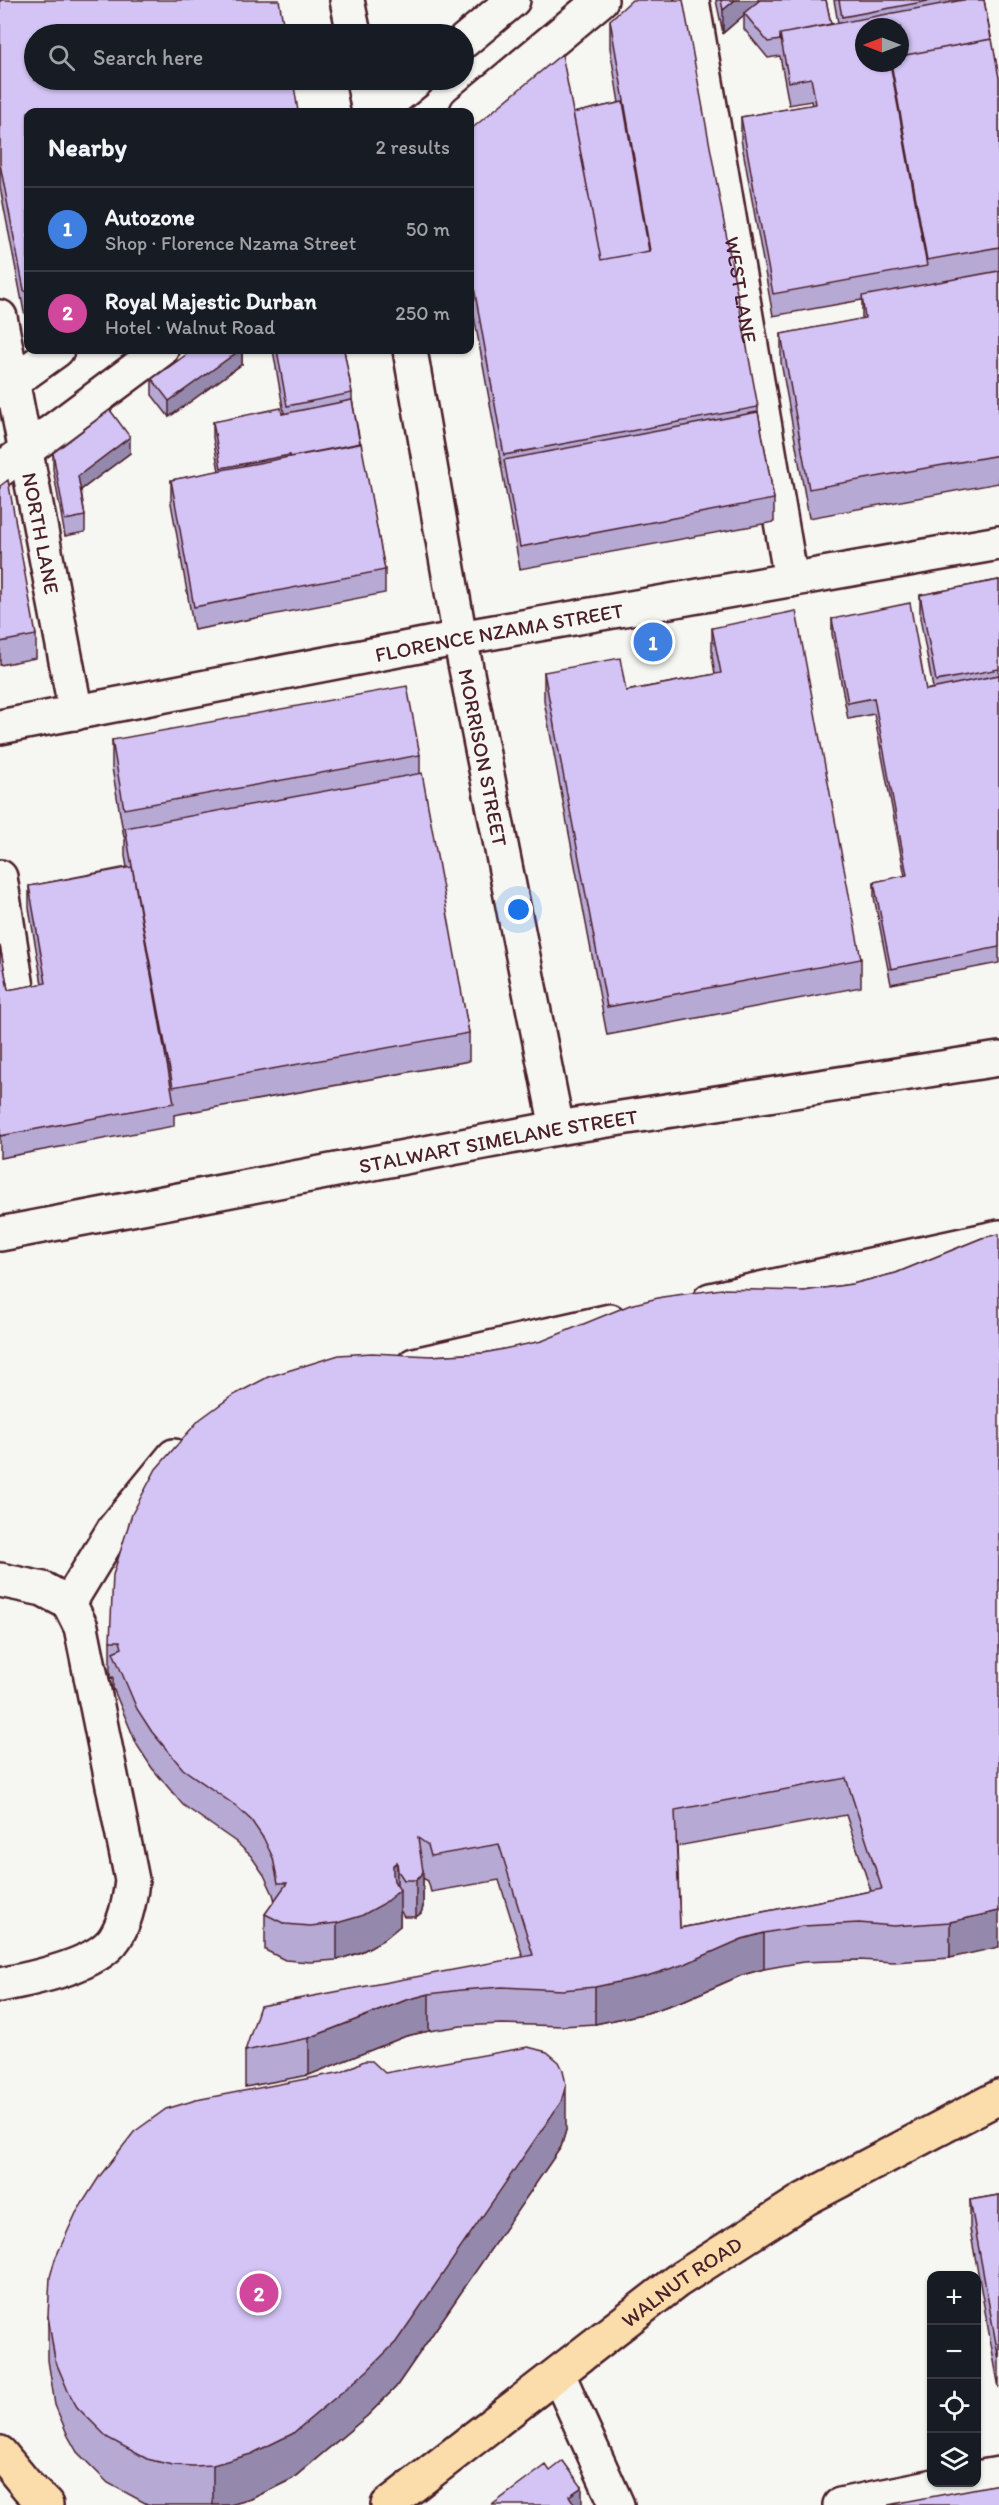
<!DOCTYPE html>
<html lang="en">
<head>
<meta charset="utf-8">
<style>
	:root { --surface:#171b24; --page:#20242c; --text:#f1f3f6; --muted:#9ea1a6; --line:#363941; --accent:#db2777 }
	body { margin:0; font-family:Itim,sans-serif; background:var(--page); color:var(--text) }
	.controls { position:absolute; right:18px; bottom:18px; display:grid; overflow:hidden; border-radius:12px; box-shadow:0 2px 4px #0004 }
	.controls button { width:54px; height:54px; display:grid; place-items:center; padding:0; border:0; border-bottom:2px solid var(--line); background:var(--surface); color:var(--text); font:30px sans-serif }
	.compass { position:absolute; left:855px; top:18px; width:54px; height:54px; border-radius:50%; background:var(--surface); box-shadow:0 2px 4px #0004; rotate:270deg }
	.you { position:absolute; left:519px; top:910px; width:21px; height:21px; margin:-15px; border:4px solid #fff; border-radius:50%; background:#1a73e8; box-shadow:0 0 0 9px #1a73e833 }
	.badge { display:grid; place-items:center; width:39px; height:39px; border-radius:50%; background:var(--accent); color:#fff; font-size:20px; font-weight:700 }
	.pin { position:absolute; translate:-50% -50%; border:3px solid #fff; box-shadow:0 2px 6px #0006 }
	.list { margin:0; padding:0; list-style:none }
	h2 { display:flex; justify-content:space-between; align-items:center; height:78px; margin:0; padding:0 24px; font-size:26px }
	h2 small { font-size:20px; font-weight:400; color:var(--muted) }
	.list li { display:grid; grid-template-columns:39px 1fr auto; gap:18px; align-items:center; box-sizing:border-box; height:84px; padding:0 24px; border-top:2px solid var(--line) }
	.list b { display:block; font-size:22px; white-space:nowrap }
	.list p { margin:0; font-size:20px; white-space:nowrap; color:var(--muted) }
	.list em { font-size:20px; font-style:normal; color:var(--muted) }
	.icon { flex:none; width:33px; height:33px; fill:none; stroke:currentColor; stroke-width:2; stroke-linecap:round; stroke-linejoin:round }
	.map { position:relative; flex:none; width:999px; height:2505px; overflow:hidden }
	.search { position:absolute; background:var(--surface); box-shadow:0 2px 4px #0004; left:24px; top:24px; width:450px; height:66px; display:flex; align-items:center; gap:15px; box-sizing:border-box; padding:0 21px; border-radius:33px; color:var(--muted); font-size:22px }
	.panel { position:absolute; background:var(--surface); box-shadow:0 2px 4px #0004; left:24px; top:108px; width:450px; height:246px; border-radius:12px }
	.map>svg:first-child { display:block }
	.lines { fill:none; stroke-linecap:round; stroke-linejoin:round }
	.minor-casing { stroke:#4a1f2b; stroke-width:38 }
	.major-casing { stroke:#4a1f2b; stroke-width:38 }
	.highway-casing { stroke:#4a1f2b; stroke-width:38 }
	.minor { stroke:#f6f6f2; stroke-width:33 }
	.major { stroke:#fbddab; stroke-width:33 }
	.highway { stroke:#fbddab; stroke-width:33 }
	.wall { fill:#b6a9d4; stroke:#4a1f2b; stroke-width:1.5; fill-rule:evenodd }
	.shaded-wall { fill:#9489ac; stroke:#4a1f2b; stroke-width:1.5 }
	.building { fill:#d4c4f6; stroke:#4a1f2b; stroke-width:1.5; fill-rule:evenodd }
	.labels { text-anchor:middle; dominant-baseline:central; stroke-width:4.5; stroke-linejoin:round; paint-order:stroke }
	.street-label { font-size:21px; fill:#4a1f2b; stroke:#f6f6f2 }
</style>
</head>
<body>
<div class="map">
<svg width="999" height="2505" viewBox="0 0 999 2505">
	<rect width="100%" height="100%" fill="#f6f6f2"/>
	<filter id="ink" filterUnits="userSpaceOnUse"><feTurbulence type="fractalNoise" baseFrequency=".0167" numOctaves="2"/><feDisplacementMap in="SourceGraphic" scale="12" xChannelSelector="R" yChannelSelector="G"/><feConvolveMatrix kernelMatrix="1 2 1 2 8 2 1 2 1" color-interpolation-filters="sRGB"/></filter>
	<g filter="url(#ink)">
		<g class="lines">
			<defs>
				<g id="minor">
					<path d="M347,0L354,34"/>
					<path id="s1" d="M692,0L791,580"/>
					<path d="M464,41L513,0"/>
					<path d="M363,80L369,112"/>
					<path d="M378,112L417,80"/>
					<path d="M467,112L601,0"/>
					<path id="s2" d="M0,317L76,713"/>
					<path id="s3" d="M410,350L460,638L557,1128"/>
					<path d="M0,391L57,350"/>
					<path d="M0,470L161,350"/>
					<path id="s4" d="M0,727L460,638L999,543"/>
					<path d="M0,877L18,994"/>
					<path id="s5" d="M0,1234L557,1128L999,1059"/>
					<path d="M710,1300L999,1237"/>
					<path d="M414,1365L610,1321"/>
					<path d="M0,1580L43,1589L69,1603L81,1627L132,1880C130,1900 126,1921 115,1938C97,1966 31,1979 0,1985"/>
					<path d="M69,1603L114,1529L174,1456"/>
					<path d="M558,2374L617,2505"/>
					<path d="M976,2478L999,2474"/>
					<path d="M840,2505L954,2482"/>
				</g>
				<g id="major">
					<path id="s6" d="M388,2505L677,2281L805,2199L999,2097"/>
				</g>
				<path id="highway" d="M0,2453L28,2487L46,2505"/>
			</defs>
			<use href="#minor" class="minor-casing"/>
			<use href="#major" class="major-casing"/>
			<use href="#highway" class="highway-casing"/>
			<use href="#minor" class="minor"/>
			<use href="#major" class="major"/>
			<use href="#highway" class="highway"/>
		</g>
		<path class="wall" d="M0,0L298,112H28V316L24,312L0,187Z
			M716,0H826L831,24L838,23L834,0H984L999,78V483L809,518L781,362V334L862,319V300L773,316L741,139V117L812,105L811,101L789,105L780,56L768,58L744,29V15L723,33ZM864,27L900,63H864Z
			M610,20L758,407V412L774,499V522L520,569L470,294V130L573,113L619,103L610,48Z
			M242,350V364L169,417L152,395V379Z
			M273,350H344L352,393V400L385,570V593L194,630L171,503V480L219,471L213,438V422L284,413Z
			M53,453H130L81,490L85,516V532L65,536L53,469Z
			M0,486L36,635V658L0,665Z
			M999,580V963L891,984L874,897V882L905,876L874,714L848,719L832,634V619L926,690L933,688L920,618V595Z
			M712,628L861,959V987L607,1035L544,701V672L626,691L715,674L712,656Z
			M112,740L420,755V774L469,1033V1061L174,1115V1126L0,1158V946L8,990L42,984L29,908V886L127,867L125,856V837H124L112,768Z
			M982,1238L950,1958L894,1962L859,1960L803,1962L764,1969L742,1975L685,2000L647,2013L595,2024L562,2026L502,2024L461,2026L429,2031L406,2036L309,2075L245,2087V2051L523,1957L499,1880L431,1892L428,1881L423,1878V1907L421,1913L416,1917H404L400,1910V1926L383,1940L361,1952L337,1960L310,1962L285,1960L265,1950V1914L275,1901L273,1894L264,1875L251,1856L236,1842L183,1805L152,1768L137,1745L113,1688V1677L110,1678V1641L431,1356L484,1353L804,1291L852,1284L896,1273ZM846,1815L871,1891L680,1928L677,1846Z
			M385,2073L566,2130L561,2147L396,2387L367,2416L292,2479L251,2499L230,2505H152L147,2504L108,2483L77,2452L68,2436L55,2405L48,2360V2316Z
			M999,2195V2388L970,2229V2200Z"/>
		<path class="shaded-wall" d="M735,0H764L744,13V15L723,33V10Z
			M240,350H242V364L169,417V401Z
			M130,437V453L78,492V476Z
			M397,1862V1893L400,1890V1926L383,1940L361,1952L337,1960V1923Z
			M423,1871V1907L421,1913L416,1917V1880Z
			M999,1911V1947L950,1958V1922Z
			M764,1933V1969L742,1975L685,2000L647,2013L595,2024V1987L742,1939Z
			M429,1994V2031L406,2036L309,2075V2038L406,2000Z
			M566,2085V2130L561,2147L396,2387L367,2416L292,2479L251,2499L230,2505H213V2465Z
			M582,2487V2505H569V2496Z"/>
		<path class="building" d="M0,0H279L285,34H34V80H293L298,111L297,112H28V293L24,290L0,164Z
			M632,0H683L758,407L504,455L470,265V130L562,54L601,260L650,251L610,20Z
			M721,0H735L723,10Z
			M760,0H826L831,24L780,34V40L768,42L744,13Z
			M839,0H933L842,17Z
			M963,0H984L991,39L900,56V27H864V63H890L927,266L773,294L741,117L816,104L811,78L789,82L780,34Z
			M992,39L999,78V247L927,260L891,63H900V56Z
			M623,102L649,251L601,260L573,113Z
			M999,271V455L809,489L781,334L865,318L862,296Z
			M193,350H240L169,401L152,379Z
			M277,350H344L352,393L287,406Z
			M352,400L360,444L290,457V455L221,468L213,422L281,408L282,414Z
			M110,410L130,437L78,476L85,516L65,520L53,453Z
			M758,412L774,499L520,547L504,460Z
			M361,443L385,570L194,607L171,480Z
			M8,480L36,635L0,642V486Z
			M999,580V669L936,681L920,595Z
			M910,603L926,690L999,675V947L891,969L874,882L907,875L874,698L848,703L832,619Z
			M796,611L861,959L607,1007L544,672L620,658L626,691L721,673L712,628Z
			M407,686L420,755L124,809L112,740Z
			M422,773L469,1033L173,1087L125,828Z
			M132,867L174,1103L0,1136V946L8,990L46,983L29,886Z
			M999,1234V1911L950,1922L894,1926L859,1923L803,1926L764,1933L742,1939L685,1964L647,1976L595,1987L562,1990L502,1987L461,1990L429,1994L406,2000L309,2038L245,2051L260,2006L533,1955L499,1844L431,1856L428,1845L418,1838L423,1871L421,1876L416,1880H404L398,1871L397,1862L393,1865V1874L394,1881L400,1890L383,1904L361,1916L337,1923L310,1926L285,1924L265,1914L287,1883H278L273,1858L264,1839L251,1820L236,1806L183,1769L152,1732L137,1709L113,1652L122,1648L120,1641H110L113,1575L132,1514L156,1469L199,1420L232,1396L268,1377L339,1355L372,1353L431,1356L484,1353L542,1341L630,1305L662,1297L722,1289L804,1291L852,1284L896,1273L982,1238ZM846,1778L882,1889L680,1928L675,1810Z
			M528,2047L547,2052L559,2062L563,2070L566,2085L561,2102L396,2342L367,2371L292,2434L251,2454L213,2465L194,2466L172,2465L147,2459L108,2438L77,2407L68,2391L55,2360L48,2316L50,2277L55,2259L76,2213L99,2177L134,2132L166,2109L196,2100L342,2072L364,2061H372L385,2073Z
			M999,2195V2360L970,2200Z
			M563,2461L582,2487L569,2496L575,2505H492L546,2465L550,2471Z
			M999,2484V2505H888Z"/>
	</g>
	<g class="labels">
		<g class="street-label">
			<text stroke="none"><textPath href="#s1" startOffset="294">WEST LANE</textPath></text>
			<text stroke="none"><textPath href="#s2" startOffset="220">NORTH LANE</textPath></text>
			<text stroke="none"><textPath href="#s4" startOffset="508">FLORENCE NZAMA STREET</textPath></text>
			<text stroke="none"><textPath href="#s3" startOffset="414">MORRISON STREET</textPath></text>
			<text stroke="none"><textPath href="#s5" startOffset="507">STALWART SIMELANE STREET</textPath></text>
			<text stroke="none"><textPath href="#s6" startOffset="369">WALNUT ROAD</textPath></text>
		</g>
	</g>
</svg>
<div class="controls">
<button>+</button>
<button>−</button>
<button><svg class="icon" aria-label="locate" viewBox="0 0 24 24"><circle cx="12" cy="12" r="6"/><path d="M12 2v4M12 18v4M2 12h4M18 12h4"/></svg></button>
<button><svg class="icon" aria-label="layers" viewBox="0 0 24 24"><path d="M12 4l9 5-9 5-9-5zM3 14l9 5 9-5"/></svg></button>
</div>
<svg class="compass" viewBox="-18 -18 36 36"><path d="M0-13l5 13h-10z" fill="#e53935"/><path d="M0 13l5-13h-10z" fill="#9ea1a6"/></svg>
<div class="you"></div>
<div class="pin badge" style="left:653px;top:642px;background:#3f7fe0">1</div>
<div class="pin badge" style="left:259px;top:2293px;background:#d1479c">2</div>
<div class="search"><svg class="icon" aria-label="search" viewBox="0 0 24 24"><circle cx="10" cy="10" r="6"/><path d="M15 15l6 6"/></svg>Search here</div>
<section class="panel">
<h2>Nearby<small>2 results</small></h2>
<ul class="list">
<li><span class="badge" style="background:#3f7fe0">1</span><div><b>Autozone</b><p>Shop · Florence Nzama Street</p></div><em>50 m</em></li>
<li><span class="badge" style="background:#d1479c">2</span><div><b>Royal Majestic Durban</b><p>Hotel · Walnut Road</p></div><em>250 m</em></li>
</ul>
</section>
</div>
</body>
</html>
